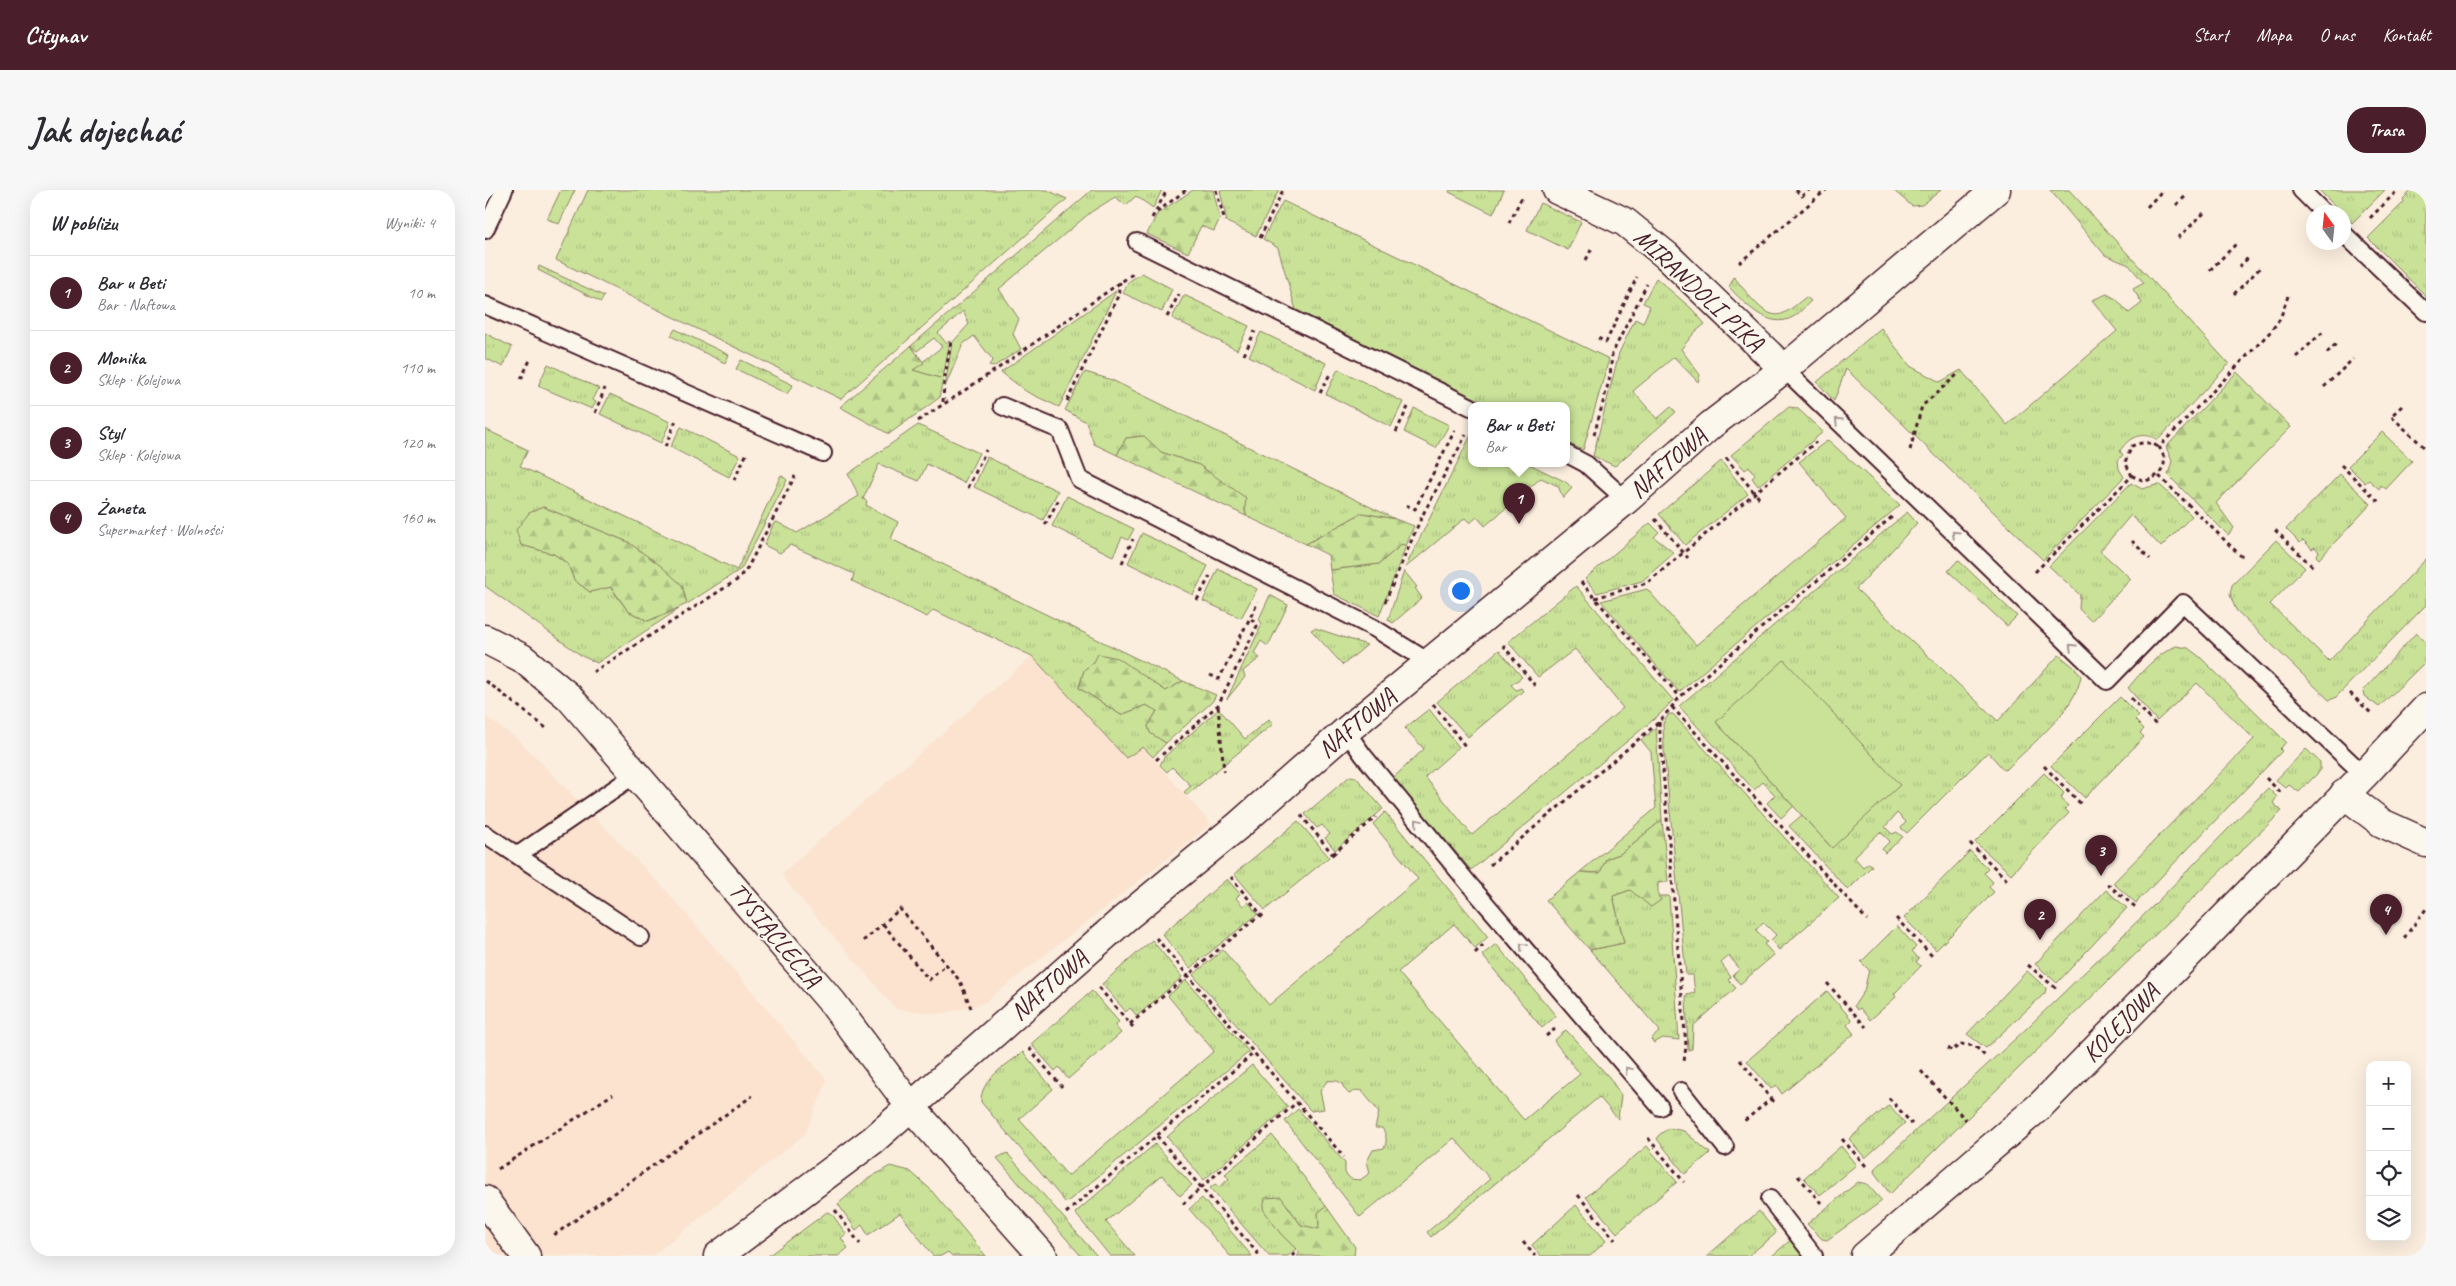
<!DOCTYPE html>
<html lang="pl">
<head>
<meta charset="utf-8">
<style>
	:root { --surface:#fff; --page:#f7f7f7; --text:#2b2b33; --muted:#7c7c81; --line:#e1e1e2; --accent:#4a1f2b }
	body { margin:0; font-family:Caveat,sans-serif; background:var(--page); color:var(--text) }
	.controls { position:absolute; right:15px; bottom:15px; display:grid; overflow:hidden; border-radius:10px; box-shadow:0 5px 20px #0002 }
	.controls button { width:45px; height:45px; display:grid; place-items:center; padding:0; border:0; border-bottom:1px solid var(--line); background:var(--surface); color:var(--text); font:25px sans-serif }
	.compass { position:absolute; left:1821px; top:15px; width:45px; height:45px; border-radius:50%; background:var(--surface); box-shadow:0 5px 20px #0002; rotate:345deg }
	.you { position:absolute; left:975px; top:400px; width:18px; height:18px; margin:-12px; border:4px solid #fff; border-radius:50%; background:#1a73e8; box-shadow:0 0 0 8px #1a73e833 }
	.badge { display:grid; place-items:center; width:32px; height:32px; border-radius:50%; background:var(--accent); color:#fff; font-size:16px; font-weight:700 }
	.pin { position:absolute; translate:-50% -41px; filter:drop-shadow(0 1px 2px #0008) }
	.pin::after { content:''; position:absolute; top:26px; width:18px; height:15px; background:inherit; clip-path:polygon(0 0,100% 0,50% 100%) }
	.popup { position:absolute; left:983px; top:212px; width:102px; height:65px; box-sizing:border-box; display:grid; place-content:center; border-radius:10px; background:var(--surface); filter:drop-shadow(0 1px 4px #0005); font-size:16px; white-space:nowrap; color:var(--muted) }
	.popup b { font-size:19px; color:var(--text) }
	.popup::after { content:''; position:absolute; left:50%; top:100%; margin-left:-10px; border:10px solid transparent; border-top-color:var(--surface) }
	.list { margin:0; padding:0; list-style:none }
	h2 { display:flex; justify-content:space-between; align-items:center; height:65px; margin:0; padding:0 20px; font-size:21px }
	h2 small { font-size:16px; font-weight:400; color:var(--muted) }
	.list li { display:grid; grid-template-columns:32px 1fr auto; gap:15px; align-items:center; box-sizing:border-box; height:75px; padding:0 20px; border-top:1px solid var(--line) }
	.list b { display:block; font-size:19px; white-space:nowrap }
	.list p { margin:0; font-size:16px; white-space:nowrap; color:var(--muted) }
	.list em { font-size:16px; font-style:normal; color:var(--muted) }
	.icon { flex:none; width:28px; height:28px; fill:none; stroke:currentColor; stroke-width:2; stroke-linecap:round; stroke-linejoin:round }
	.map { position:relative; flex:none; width:1941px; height:1066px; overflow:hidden; border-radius:20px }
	header { display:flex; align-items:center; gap:30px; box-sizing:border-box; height:70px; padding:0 25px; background:var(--accent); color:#fff }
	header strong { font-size:24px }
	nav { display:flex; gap:28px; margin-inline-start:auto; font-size:18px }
	.intro { display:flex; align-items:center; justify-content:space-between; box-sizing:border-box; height:120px; padding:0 30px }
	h1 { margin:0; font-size:35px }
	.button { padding:12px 22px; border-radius:20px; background:var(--accent); color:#fff; font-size:18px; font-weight:700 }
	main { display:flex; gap:30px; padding:0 30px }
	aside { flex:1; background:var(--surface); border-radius:20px; box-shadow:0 5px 20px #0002 }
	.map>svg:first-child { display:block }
	.built { fill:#fbe3cf }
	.grass { fill:url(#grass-tufts); stroke:#8a8062 }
	.forest { fill:url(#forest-firs); stroke:#8a8062 }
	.garden { fill:#c9e298; stroke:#8a8062 }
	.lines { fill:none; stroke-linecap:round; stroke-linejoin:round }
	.lane-casing { stroke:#4a1f2b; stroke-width:20 }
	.street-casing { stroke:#4a1f2b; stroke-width:31 }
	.secondary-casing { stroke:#4a1f2b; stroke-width:31 }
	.path { stroke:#4a1f2b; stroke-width:3; stroke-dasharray:4 4; stroke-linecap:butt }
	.lane { stroke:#fbf7ec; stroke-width:16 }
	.street { stroke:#fbf7ec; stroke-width:28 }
	.secondary { stroke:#fbf7ec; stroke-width:28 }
	.oneway { stroke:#ab9695 }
	.labels { text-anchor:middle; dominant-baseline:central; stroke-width:4; stroke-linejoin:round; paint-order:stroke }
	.street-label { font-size:25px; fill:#4a1f2b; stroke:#fbf7ec }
</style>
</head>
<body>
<header>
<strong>Citynav</strong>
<nav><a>Start</a><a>Mapa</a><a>O nas</a><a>Kontakt</a></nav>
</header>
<div class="intro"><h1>Jak dojechać</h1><a class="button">Trasa</a></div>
<main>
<aside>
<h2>W pobliżu<small>Wyniki: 4</small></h2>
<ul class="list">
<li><span class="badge">1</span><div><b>Bar u Beti</b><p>Bar · Naftowa</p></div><em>10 m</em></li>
<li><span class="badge">2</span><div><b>Monika</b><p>Sklep · Kolejowa</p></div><em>110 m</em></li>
<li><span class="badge">3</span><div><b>Styl</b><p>Sklep · Kolejowa</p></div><em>120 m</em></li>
<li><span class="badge">4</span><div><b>Żaneta</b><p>Supermarket · Wolności</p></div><em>160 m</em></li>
</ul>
</aside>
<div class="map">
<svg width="1941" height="1066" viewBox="0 0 1941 1066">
	<defs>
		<pattern id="grass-tufts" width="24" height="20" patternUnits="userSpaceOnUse" patternTransform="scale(1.25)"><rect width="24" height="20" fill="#c9e298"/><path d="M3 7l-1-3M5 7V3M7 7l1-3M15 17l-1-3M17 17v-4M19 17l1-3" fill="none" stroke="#aec183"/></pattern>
		<pattern id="forest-firs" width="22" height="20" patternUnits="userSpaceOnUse" patternTransform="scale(1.25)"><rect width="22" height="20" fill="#c9e298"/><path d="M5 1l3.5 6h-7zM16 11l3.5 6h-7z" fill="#aec183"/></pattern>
	</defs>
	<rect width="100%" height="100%" fill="#fbeedf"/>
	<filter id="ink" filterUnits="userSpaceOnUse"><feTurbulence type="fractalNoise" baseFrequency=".02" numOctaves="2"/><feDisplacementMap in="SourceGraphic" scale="10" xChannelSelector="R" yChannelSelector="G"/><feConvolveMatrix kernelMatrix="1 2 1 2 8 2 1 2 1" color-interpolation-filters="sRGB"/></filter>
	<g filter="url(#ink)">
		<path class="built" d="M547,466L641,567L658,557L726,634L499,813L456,824L411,819L300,690L297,683Z
			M0,526L35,551L179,698L342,890L320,944L167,1066H0Z"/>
		<path class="grass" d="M76,0H90L74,34L62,29Z
			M103,0H562L582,9L356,209L71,70Z
			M607,0H677L668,18L651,6L641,15L630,7L606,22L514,99L534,129L528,144L536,159L508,177L504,175L508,170L489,146L478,154L460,197L467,153L484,134L478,121L453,143L461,153L465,151L458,189L427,180L457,157L449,148L432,161L426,156Z
			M735,0H794L771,46L742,32Z
			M965,0H1019L1008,24L964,2Z
			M1408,0H1456L1437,15L1427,16Z
			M1565,0H1584L1744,174L1673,250C1658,241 1644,246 1635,261L1638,265L1633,270L1634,279L1639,287L1558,370L1361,179L1349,211L1332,192L1396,138L1425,176L1455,192L1476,180L1522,235L1632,141L1607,110L1622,104L1631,109L1644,123L1657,113L1648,99L1659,93L1644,75L1620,65Z
			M1834,0H1900L1867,33Z
			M1927,0L1941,1V106L1883,48L1919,12L1918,9Z
			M798,11L1124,169L1098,260L1082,253V215H1004L811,120L793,58L778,49Z
			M1055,13L1096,32L1083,60L1042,40Z
			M54,76L119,106L116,112L53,80Z
			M657,83L687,99L677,122L638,103L643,92Z
			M1249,87C1260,99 1280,133 1299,123C1307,119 1314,112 1321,107L1326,111C1320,116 1314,124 1308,127C1284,141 1258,112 1244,97Z
			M1171,88L1207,119L1220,134L1210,142L1196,159L1215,185L1213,192L1189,167L1148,201L1172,229L1186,217L1191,222L1130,276L1108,266L1134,163L1150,129L1158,133L1165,116L1158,113Z
			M631,101L574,217L542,202L516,182Z
			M699,105L764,136L752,160L687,128Z
			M190,139L244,165L240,173L186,146Z
			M776,142L841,173L830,200L764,166Z
			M0,143L27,157L18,177L0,168Z
			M256,170L308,195L302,204L251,179Z
			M63,174L115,199L112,200L107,210L111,212L107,219L53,196Z
			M853,179L918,212L906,237L841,204Z
			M600,182L627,190L910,329L877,323L821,354L761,326L760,317L734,290L714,275L676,262L658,246L641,248L632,265L609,254L601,232L580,220Z
			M125,204L185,232L176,253L115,224Z
			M1304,217L1312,218L1338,242L1273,296L1267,288L1270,285L1264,277L1260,280L1246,265Z
			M929,218L964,235L951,258L919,242Z
			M433,235L494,263L479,293L442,274L434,291L394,274L378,309L382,311L381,315L413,332L406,349L698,491L681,501L658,486L609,472L599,480L594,498L636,525L661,515L672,521L663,536L665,542L681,553L668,567L658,557L641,568L547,466L448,420L442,427L367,391L369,384L305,355L295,363L279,355L289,333L292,332L312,343L374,306L363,284Z
			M196,237L255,266L244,287L185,257Z
			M0,239L43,260L35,276L252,380L296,285L302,290L256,379L202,414L197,395L143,352L58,317L36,355L69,364L83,374L89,390L105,402L125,397L143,421L163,431L194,419L112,473L97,466L0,396Z
			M1897,242L1927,271L1901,299L1896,295L1894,299L1884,290L1880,293L1863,276Z
			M986,245V273H1042L1081,292L1087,298L1078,308L1073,296L1056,288L1000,336L992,327L985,333L980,328L920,378Z
			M1343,250L1415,315L1194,502L1116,411L1162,399L1211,455L1361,328L1314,272Z
			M502,267L573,301L558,330L489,297Z
			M1236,271L1263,304L1200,355L1174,324Z
			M1855,284L1886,314L1834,369L1831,366L1834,362L1830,357L1827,359L1818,350L1815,353L1801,339Z
			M1646,293L1657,299L1674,294L1707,326L1676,357L1646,325L1615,361L1646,389L1606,431L1594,419L1595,405L1564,376Z
			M582,306L649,339L643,350L637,347L628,366L567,336Z
			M1422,322L1432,333L1371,399L1513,531L1574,465L1589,477L1596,486C1591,520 1545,555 1522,579L1519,580L1503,562L1422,643L1416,638L1421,632L1412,623L1400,637L1407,644L1412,642L1418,647L1400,663L1397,659L1405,651L1395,642L1369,667L1378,677L1384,673L1387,676L1363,700L1304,636L1317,625L1347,658L1231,532L1309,616L1296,628L1282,613L1290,605L1278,592L1269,600L1194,516Z
			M1165,333L1174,342L1169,347L1189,363L1157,391L1112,403L1100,389Z
			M657,343L723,376L708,405L643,373Z
			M1791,350L1820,378L1785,414L1844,471L1941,369V415L1850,508L1844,510L1751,420L1745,405L1747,395Z
			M917,354L921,356L894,426L849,404L845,380L894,374Z
			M1473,370L1532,426L1522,436L1463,381Z
			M733,379L772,399L756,428L718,411Z
			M919,381L932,397L930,398L937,408L908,433L903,430Z
			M1091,396L1188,510L1174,525L986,680L908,588L939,559L920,538L944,519L974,557L940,587L987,645L1138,518L1090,459L1053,487L1023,452Z
			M785,405L803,415L783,456L776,451L769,463L775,468L758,481L760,487L742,509L777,434L774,429Z
			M830,438L882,455L858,475L826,440Z
			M1931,443L1941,452V471L1894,517L1879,506L1878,501Z
			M1691,456L1703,458L1715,467L1801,552L1795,559L1797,561L1651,713L1628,693L1769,549L1712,493L1672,531L1643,498C1657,481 1671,465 1691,456Z
			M1014,460L1037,487L1026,495L1031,500L1036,498L1038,501L983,547L952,512Z
			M1635,507L1654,526L1650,530L1659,539L1655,543L1659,547L1600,608L1566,576Z
			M734,519L760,549L784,529L788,534L702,605L699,602L706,596L687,577L682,582L675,575L679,567Z
			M1184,524H1188L1354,708L1294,760L1286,750L1291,745L1278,732L1271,740L1282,752L1279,754L1289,765L1255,794L1248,785L1255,779L1244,766L1236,773L1246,787L1243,790L1251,798L1208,836L1207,859L1203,860L1201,805L1210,803L1208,785H1201L1179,559L1178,533Z
			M1171,538L1177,630L1135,664L1121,669L1115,683L1095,682L1171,618L1166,562L1156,550Z
			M1821,559L1835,572V581L1814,602L1804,595L1801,598L1791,590Z
			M1559,583L1579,603L1576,608L1583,616L1580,619L1584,623L1526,684L1490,652Z
			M865,586L871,587L898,619L850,660L840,648L845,644L837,635L832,638L820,624Z
			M1783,598L1792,607L1788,613L1797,621L1405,1004L1389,982L1390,978L1542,838L1667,717Z
			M900,622L1003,747L990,758L969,734L913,782L1039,930L1095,884L1069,851L1081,840L1124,887L1136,905L1133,929L1114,907L946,1047L942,1042L1005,989L969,948L875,1027L800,931L813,919L860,973V983L866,989L875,990L885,983L882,971L888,960L899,958C903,951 901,944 897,938H890L894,922L877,901L872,900L864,904C855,896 860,889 842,891L835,901L839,919L826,921L708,785L738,760L784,815L933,689L888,634Z
			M813,631L844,667L780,720L749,684Z
			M1485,661L1503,679L1499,683L1508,692L1504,697L1509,702L1451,760L1419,728Z
			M742,689L755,704L751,708L758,716L763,712L773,724L705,778L677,744Z
			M1145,700L1173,706H1184L1194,850L1178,848L1169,853L1166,849L1175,841L1105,760L1139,753L1128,706Z
			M1621,700L1642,718L1572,793L1550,774Z
			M1412,736L1431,757L1427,761L1434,769L1431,772L1436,776L1409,804L1411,807L1385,830L1375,818L1372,820L1369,816L1379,801L1384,780L1376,772Z
			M667,750L697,787L652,826L645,818L641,822L617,794Z
			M1011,754L1071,826L1057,838L997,765Z
			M1542,781L1561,798L1560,803L1501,858L1482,844Z
			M701,790L764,862L581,1013L496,912C495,889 522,875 538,862L568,899L534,929L583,986L729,861L683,806Z
			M607,801L634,832L630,836L636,843L583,889L574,877L570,881L546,854Z
			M1342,801L1367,830L1362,835L1369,844L1297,904L1291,895L1286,899L1262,871Z
			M767,875L803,917L719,990L682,947Z
			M1404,915L1420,933L1380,968L1364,949Z
			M1184,938L1199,941L1225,963L1200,984L1172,949L1174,945Z
			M787,945L841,1016L833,1023L835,1040L816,1035L802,1015L795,1043L811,1059L803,1066H784L725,998L730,994L734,997L744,989L740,984Z
			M670,954L707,995L695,1006L677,985L621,1032L650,1066H625L590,1023Z
			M1162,956L1192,992L1132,1043L1101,1007Z
			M1356,956L1371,975L1335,1005L1319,988Z
			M522,963L612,1066H596L512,968Z
			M405,976L425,981L445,999L501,1066H467L463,1062L456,1066H448L415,1023L383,1045L377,1035L371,1040L353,1014L381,990Z
			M1373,992L1382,994L1397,1011L1342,1050L1337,1049L1322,1034Z
			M717,1008L767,1066H745L704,1019Z
			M1091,1015L1121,1051L1105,1066H1056L1047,1055Z
			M1274,1021L1291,1042L1289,1045L1263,1066H1222Z
			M342,1022L347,1024L361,1044L356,1048L363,1058L353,1066H283Z
			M1308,1048L1319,1066H1287Z"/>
		<path class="forest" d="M708,0H728L735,28L729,41L716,36L703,63L662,44L672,24Z
			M426,156L439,173L428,180L458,189L454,208L404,244L355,217Z
			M1752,182L1806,237L1731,313L1749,338L1743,345L1683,285L1687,271L1681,257Z
			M659,246L676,262L714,275L761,308L760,317L761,326L632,265L641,248Z
			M58,317L143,352L176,376L197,395L202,414L163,431L143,421L126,397L105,402L89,390L83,374L69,364L36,355L31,340L44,323Z
			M877,323L910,329L929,336L921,356L917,354L894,374L845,380L843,365L821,354Z
			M613,464L633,468L681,501L698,491L731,505L727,512L681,553L665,543L663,536L672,521L661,515L636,525L594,498L599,480L609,472Z
			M1177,630L1183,692L1173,693V706L1176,710L1166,717L1145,700L1128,706L1139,753L1105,760L1061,710L1095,682L1115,683L1121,669L1135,664Z
			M796,1007L816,1035L834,1039L833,1023L841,1016L870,1057L869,1066H812L815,1063L795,1043L778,1019L780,1008Z"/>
		<path class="garden" d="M1299,470L1415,595L1347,658L1231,532Z"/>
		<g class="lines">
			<defs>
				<path id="lane" d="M1816,0L1838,22
					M0,40L19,0
					M1858,43L1941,122
					M652,52L986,217
					M0,115L338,263
					M1299,179L1622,491L1698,413L1879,585
					M517,216L575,240L594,289L889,438L944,472
					M1082,264L1101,274L1141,310
					M861,541L878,565L984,694L1175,917
					M0,644L156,747
					M33,665L151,584
					M1196,901L1240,957
					M1285,1009L1329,1066"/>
				<path id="street" d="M1072,0L1140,32L1182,66L1299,179
					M1859,604L1897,633L1941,653
					M0,1010L41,1066
					M233,1066L388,950L639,729L754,635L861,541L1141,310L1226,235L1299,179L1511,0"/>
				<path id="secondary" d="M0,449L37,468L84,507L347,812L426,917L558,1066
					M1380,1066L1556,915L1879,585L1941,518"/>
			</defs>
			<use href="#lane" class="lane-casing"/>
			<use href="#street" class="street-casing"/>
			<use href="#secondary" class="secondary-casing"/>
			<path class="path" d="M731,0L740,31
				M1311,0L1317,6L1324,0
				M1691,15L1701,6
				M1662,17L1676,2
				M672,22L701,0
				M667,28L682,0
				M1885,28L1913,0
				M1024,33L1037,7
				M775,48L798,0
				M1693,48L1719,23
				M1101,70L1108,56
				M1254,73L1341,0
				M1754,77L1764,67
				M1725,80L1751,54
				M1749,104L1775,78
				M682,127L694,104
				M1113,148L1121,152L1152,87
				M1842,163L1852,153
				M759,165L770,141
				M1811,167L1839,141
				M36,189L46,168
				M1839,197L1868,169
				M835,203L846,182
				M582,211L633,106L635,92
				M458,212L459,192L466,151
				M1917,216L1906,226L1940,258L1941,257
				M110,223L120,198
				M433,231L512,179L649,83
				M911,242L923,217
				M1109,245L1125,187L1127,164L1162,94
				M180,257L191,230
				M1425,260L1437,216L1472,185
				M1241,268L1274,308
				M1856,275L1895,313
				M1647,286L1640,272L1647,256C1657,252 1664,251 1673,257
				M1674,286L1759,369
				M249,290L262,263
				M483,298L501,260
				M921,315L930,319L970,240
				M1170,329L1203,368
				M560,335L574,309
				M1790,340L1830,379
				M1647,351L1665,369
				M637,373L648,349
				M1550,382L1647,286L1660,291C1678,286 1685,273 1674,257L1786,141L1795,129L1803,106
				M1096,392L1195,507
				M1110,408L1162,393L1331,252
				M712,410L725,386
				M900,412L937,326L981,245
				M1018,455L1051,497
				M108,482L252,390L263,377L310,286
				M725,485L734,489L773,412
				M1,491L61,538
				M1865,503L1888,525
				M1646,508L1673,537
				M948,514L980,556
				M733,516L739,582
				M1187,517L1382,730
				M1174,532L1201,856L1199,872
				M671,570L733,515L772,436L765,427
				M1559,576L1597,615
				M1781,588L1796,603
				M816,625L849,666
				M1485,653L1523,691
				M848,664L891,627
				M1005,675L1174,532L1195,507L1408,326
				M746,687L778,727
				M1622,694L1653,719
				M1411,728L1449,768
				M398,734L444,790L461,775
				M671,748L769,863
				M1919,748L1941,719
				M378,751L415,719L475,791L486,818
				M990,763L998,755
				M1543,775L1573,800
				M1342,793L1381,837
				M614,798L648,837
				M645,834L776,724
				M1061,846L1070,839
				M544,858L577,897
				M1463,858L1467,861L1475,854L1490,856L1501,867
				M1255,870L1286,909L1258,932
				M1436,881L1481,930
				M1404,908L1427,934
				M1286,909L1290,913
				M672,946L775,1066
				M1163,948L1199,992
				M1357,949L1381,976
				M13,979L128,904
				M1313,986L1336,1013
				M1093,1005L1130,1050
				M698,1014L812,912
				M350,1020L375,1054
				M581,1023L769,863L859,967
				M69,1045L267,906
				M1038,1052L1050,1066
				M807,1066L810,1063"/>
			<use href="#lane" class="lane"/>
			<use href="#street" class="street"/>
			<use href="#secondary" class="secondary"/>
		</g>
		<defs><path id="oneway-chevron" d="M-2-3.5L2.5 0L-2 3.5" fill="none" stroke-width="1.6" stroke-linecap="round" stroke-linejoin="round" transform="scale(1.25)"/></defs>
		<g class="oneway">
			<use href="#oneway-chevron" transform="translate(1353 231) rotate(-136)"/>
			<use href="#oneway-chevron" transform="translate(1470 344) rotate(-136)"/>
			<use href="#oneway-chevron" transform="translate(1587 457) rotate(-136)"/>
			<use href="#oneway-chevron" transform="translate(933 632) rotate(-130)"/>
			<use href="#oneway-chevron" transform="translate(1038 756) rotate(-130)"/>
			<use href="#oneway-chevron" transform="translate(1143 880) rotate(-130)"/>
		</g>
	</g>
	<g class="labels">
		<g class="street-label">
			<text transform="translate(1214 100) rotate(43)">MIRANDOLI PIKA</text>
			<text transform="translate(1183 273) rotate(-41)">NAFTOWA</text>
			<text transform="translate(872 533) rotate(-40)">NAFTOWA</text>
			<text transform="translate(290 745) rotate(50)">TYSIĄCLECIA</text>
			<text transform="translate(564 795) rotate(-41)">NAFTOWA</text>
			<text transform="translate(1636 833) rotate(-46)">KOLEJOWA</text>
		</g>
	</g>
</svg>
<div class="controls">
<button>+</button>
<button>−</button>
<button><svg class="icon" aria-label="locate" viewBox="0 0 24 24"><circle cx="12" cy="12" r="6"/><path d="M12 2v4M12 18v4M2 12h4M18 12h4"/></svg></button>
<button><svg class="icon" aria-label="layers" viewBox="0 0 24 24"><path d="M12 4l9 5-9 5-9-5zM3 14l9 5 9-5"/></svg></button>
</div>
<svg class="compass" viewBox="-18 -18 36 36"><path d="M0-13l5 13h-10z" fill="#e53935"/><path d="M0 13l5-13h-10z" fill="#7c7c81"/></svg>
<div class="you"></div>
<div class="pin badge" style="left:1034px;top:334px">1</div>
<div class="popup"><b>Bar u Beti</b>Bar</div>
<div class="pin badge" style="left:1555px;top:750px">2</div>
<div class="pin badge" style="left:1616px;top:686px">3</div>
<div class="pin badge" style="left:1901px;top:745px">4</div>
</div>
</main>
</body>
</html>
